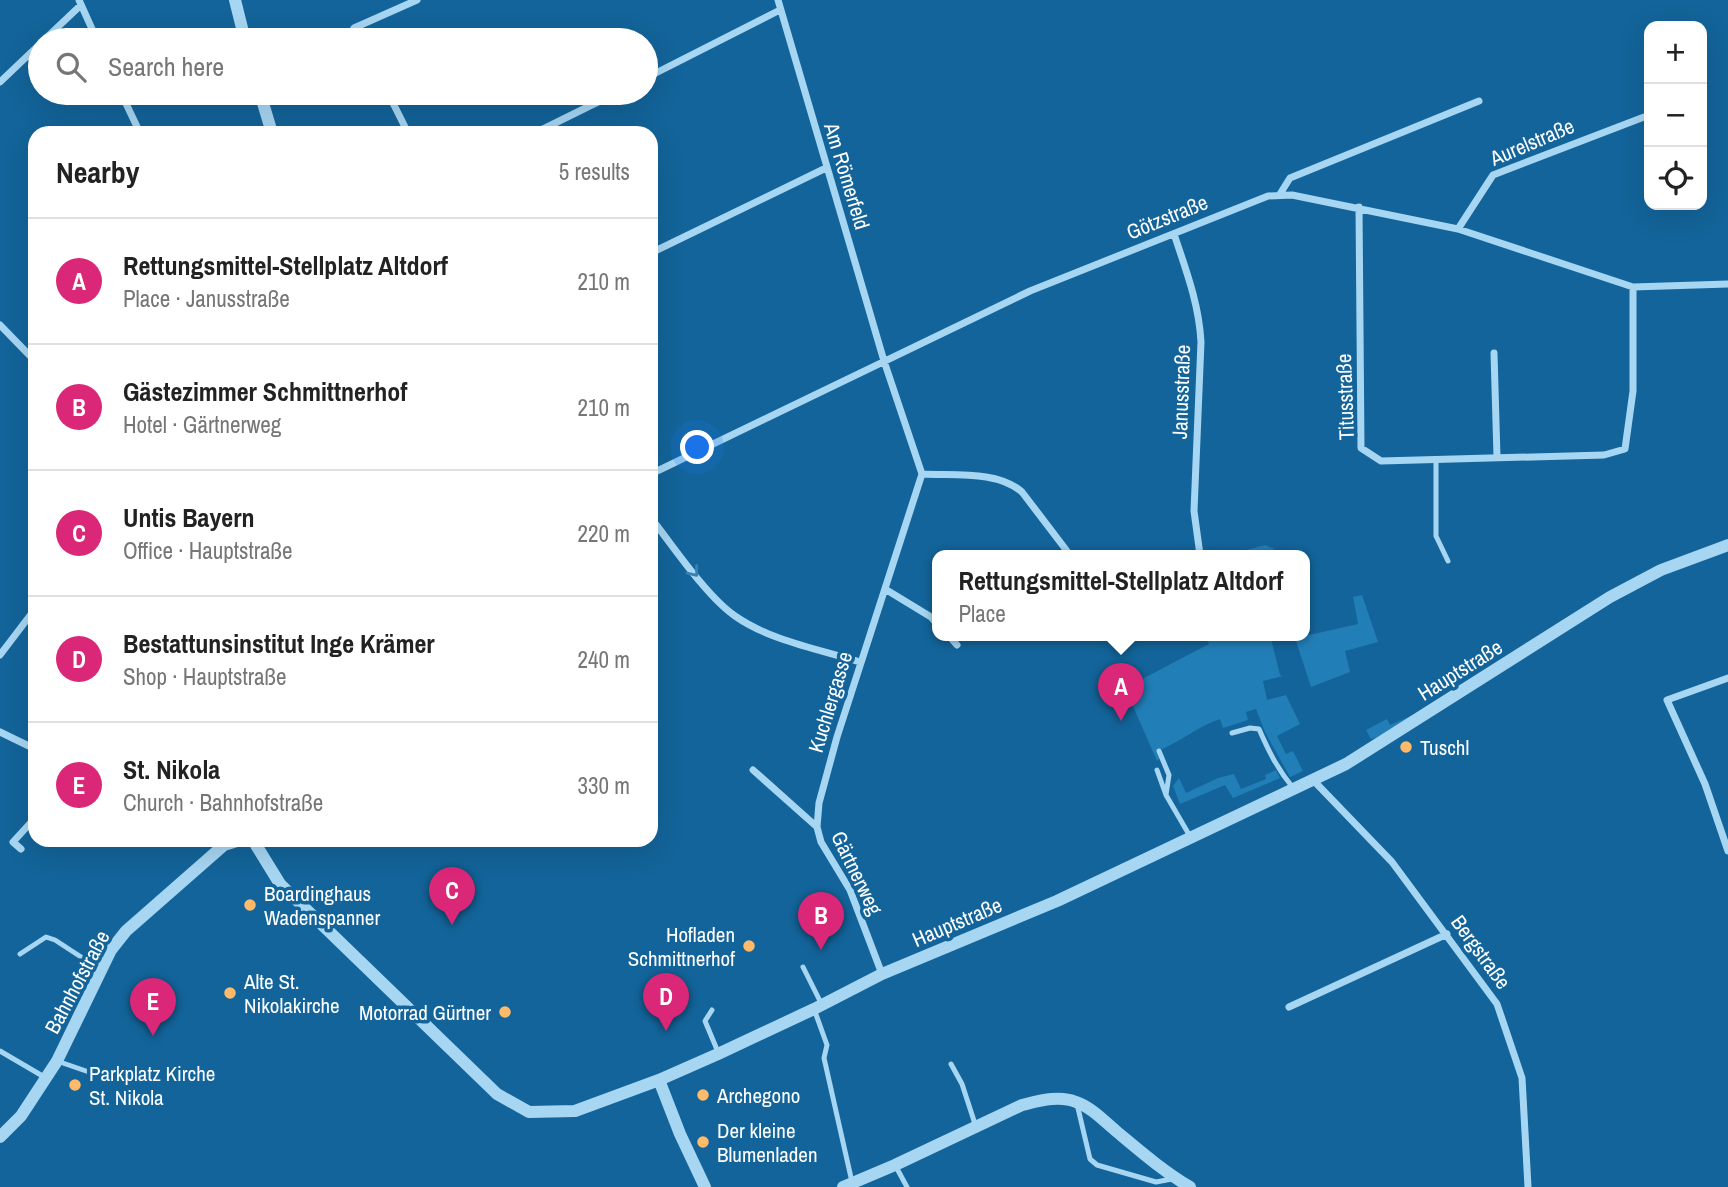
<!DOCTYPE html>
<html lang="en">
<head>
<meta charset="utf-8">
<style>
	:root { --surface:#fff; --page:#f6f6f6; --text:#222; --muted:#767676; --line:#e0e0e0; --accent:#db2777 }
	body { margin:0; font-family:"Archivo Narrow",sans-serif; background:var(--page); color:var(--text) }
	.controls { position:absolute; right:21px; top:21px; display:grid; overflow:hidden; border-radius:14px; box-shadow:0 7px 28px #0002 }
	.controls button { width:63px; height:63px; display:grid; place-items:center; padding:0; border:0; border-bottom:2px solid var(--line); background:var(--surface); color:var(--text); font:35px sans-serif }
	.you { position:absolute; left:698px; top:448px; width:24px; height:24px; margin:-18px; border:5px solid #fff; border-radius:50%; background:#1a73e8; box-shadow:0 0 0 10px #1a73e833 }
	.badge { display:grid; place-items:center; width:46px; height:46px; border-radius:50%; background:var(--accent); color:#fff; font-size:23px; font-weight:700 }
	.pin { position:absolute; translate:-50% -58px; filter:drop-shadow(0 2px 4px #0008) }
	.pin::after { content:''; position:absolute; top:37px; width:24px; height:21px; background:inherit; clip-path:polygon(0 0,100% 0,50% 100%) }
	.popup { position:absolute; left:932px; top:550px; width:378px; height:91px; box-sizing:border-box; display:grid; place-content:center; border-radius:14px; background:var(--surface); filter:drop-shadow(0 2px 5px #0005); font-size:23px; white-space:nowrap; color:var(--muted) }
	.popup b { font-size:26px; color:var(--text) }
	.popup::after { content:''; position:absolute; left:50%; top:100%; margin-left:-14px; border:14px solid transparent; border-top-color:var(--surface) }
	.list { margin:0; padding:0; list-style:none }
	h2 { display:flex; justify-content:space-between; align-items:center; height:91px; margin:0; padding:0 28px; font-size:30px }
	h2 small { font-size:23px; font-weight:400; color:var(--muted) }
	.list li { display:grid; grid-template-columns:46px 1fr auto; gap:21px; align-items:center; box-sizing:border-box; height:126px; padding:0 28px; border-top:2px solid var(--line) }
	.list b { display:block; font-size:26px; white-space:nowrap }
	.list p { margin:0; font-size:23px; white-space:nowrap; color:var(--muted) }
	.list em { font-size:23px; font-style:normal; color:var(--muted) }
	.icon { flex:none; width:38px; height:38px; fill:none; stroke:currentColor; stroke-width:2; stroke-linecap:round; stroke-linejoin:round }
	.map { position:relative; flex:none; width:1728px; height:1187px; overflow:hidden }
	.search { position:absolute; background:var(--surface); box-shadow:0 7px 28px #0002; left:28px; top:28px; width:630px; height:77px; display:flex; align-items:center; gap:18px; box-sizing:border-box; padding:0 24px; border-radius:38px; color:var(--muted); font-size:26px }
	.panel { position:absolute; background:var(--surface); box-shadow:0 7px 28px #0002; left:28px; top:126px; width:630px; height:721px; border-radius:21px }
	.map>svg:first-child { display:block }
	.green { fill:#227eb7 }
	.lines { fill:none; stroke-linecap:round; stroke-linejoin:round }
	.service { stroke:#a7d6f3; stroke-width:5 }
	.minor { stroke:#a7d6f3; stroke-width:7 }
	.tertiary { stroke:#a7d6f3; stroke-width:12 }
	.oneway { stroke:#3880b0 }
	.poi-dot { fill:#ffbb69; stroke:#13649a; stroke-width:2.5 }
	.labels { text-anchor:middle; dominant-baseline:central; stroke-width:7; stroke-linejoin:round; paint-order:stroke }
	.street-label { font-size:21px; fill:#fff; stroke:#13649a }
	.poi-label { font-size:21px; fill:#fff; stroke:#13649a; text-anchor:start }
</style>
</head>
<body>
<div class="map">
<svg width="1728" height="1187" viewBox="0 0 1728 1187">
	<rect width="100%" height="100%" fill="#13649a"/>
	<path class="green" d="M1265,545L1274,549L1277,555H1227Z
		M1362,595L1378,642L1345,651L1350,672L1311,687L1294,635H1305V617L1309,635L1358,624L1353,597Z
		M1206,635H1254L1256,639L1270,635L1280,675L1283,676L1263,681L1267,700L1286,695L1300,724L1277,736L1286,754L1293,751L1303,771L1290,777L1265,732L1256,709L1246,712L1248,720L1223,728L1220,719C1197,727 1180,742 1158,751L1160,758L1157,761L1125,688L1209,644Z
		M1413,715L1415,718L1375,738L1371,739L1366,730L1387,719L1390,725Z
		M1276,770L1280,778L1233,798L1225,785L1180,804L1173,786L1179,778L1186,793L1218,778L1234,774L1241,789L1266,779L1265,775Z"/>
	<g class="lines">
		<path class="service" d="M1436,461V536L1448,561
			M1232,733L1250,728L1259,729C1269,752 1278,770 1294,789
			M1159,751L1169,775L1166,795
			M1157,770L1166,795L1191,838
			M20,954L46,937L55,940L101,970
			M803,967L822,1005
			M814,1009L827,1045L824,1058L852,1182
			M712,1010L705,1021L718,1052
			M0,1051L46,1078
			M57,1061L115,1081
			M951,1064L962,1084L976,1127
			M1077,1104L1090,1159L1097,1165L1156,1182L1172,1179
			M895,1165L907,1187"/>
		<path class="minor" d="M79,0L97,40
			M778,0L884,361L922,474L837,737L819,803L817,827
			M44,40L81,5
			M361,40L354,28L417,0
			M646,78L780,10
			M0,82L40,44
			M121,93L140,133
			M388,93L408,133
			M535,133L616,93
			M1280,194L1290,178L1479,101
			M1359,207L1361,448L1381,461L1604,455L1625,449L1633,391V287
			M1458,229L1493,175L1644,117
			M1174,234C1186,270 1199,304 1201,342L1194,511L1200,555
			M651,253L826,168
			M0,325L35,361
			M1494,353L1497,457
			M651,474L1030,291L1268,196L1292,195L1458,229L1633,287L1728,284
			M922,474C953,476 997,470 1022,492L1070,555
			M651,518C673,546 707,597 735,616C771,641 818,649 860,662
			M885,589L931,617L937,624
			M948,635L957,645
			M0,655L35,609
			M1728,678L1667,700L1705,784L1728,851
			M0,732L35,749
			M753,770L817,827L821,842L850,890L882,974
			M1313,780L1392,862L1497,1004L1522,1078L1528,1187
			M21,849L13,842L35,818
			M1289,1007L1447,934"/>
		<path class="tertiary" d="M235,0L245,40
			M260,93L272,133
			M255,840L256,845L280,884L497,1094L529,1112L575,1111L659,1080L718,1054L814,1009L882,974L1057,901L1346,764L1610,597L1661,570L1728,545
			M659,1080L680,1134L705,1187
			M0,1137L21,1116L57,1061L111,950L126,931L224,845L240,840
			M843,1187L895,1165L1022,1105C1039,1101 1059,1095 1076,1102C1091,1107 1104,1121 1116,1131C1140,1151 1163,1171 1190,1187"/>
	</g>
	<defs><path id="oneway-chevron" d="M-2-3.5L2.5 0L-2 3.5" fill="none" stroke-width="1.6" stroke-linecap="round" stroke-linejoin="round" transform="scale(1.75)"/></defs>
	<use class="oneway" href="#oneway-chevron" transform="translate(694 572) rotate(51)"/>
	<g class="poi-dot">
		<circle cx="1406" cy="747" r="7"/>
		<circle cx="250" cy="905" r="7"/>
		<circle cx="749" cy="946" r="7"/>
		<circle cx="230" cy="993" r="7"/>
		<circle cx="505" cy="1012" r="7"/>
		<circle cx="75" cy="1085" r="7"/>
		<circle cx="703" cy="1095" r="7"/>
		<circle cx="703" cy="1142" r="7"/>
	</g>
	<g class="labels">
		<g class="street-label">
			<text transform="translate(1532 142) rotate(-23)">Aurelstraße</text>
			<text transform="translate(847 176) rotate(73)">Am Römerfeld</text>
			<text transform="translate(1167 217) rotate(-22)">Götzstraße</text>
			<text transform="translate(1181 392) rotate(-88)">Janusstraße</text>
			<text transform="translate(1345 397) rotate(-92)">Titusstraße</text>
			<text transform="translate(1460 670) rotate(-32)">Hauptstraße</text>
			<text transform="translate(830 702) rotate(-73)">Kuchlergasse</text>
			<text transform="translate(857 873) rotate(64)">Gärtnerweg</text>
			<text transform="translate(957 922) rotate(-23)">Hauptstraße</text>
			<text transform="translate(1481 952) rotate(54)">Bergstraße</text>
			<text transform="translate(77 982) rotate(-62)">Bahnhofstraße</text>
		</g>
		<g class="poi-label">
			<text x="1420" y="747">Tuschl</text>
			<text x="264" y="893">Boardinghaus<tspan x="264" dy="24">Wadenspanner</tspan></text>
			<text x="735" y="934" text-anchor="end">Hofladen<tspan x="735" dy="24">Schmittnerhof</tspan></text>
			<text x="244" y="981">Alte St.<tspan x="244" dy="24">Nikolakirche</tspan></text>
			<text x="491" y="1012" text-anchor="end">Motorrad Gürtner</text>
			<text x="89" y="1073">Parkplatz Kirche<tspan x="89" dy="24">St. Nikola</tspan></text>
			<text x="717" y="1095">Archegono</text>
			<text x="717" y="1130">Der kleine<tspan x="717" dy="24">Blumenladen</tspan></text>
		</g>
	</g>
</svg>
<div class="controls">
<button>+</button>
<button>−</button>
<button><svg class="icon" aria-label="locate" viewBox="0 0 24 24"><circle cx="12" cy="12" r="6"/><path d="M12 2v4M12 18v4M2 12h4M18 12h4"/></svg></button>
</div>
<div class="you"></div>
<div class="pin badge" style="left:1121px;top:721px">A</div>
<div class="popup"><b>Rettungsmittel-Stellplatz Altdorf</b>Place</div>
<div class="pin badge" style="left:821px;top:950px">B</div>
<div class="pin badge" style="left:452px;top:925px">C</div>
<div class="pin badge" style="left:666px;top:1031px">D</div>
<div class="pin badge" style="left:153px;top:1036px">E</div>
<div class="search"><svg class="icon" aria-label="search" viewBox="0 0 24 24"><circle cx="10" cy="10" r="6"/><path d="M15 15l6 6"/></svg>Search here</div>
<section class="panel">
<h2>Nearby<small>5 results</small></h2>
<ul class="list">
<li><span class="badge">A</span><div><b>Rettungsmittel-Stellplatz Altdorf</b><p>Place · Janusstraße</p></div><em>210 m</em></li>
<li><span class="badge">B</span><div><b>Gästezimmer Schmittnerhof</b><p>Hotel · Gärtnerweg</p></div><em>210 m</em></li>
<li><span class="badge">C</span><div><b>Untis Bayern</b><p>Office · Hauptstraße</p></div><em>220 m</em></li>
<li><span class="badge">D</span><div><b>Bestattunsinstitut Inge Krämer</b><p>Shop · Hauptstraße</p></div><em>240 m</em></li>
<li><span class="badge">E</span><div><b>St. Nikola</b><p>Church · Bahnhofstraße</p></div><em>330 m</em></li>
</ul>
</section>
</div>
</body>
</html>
